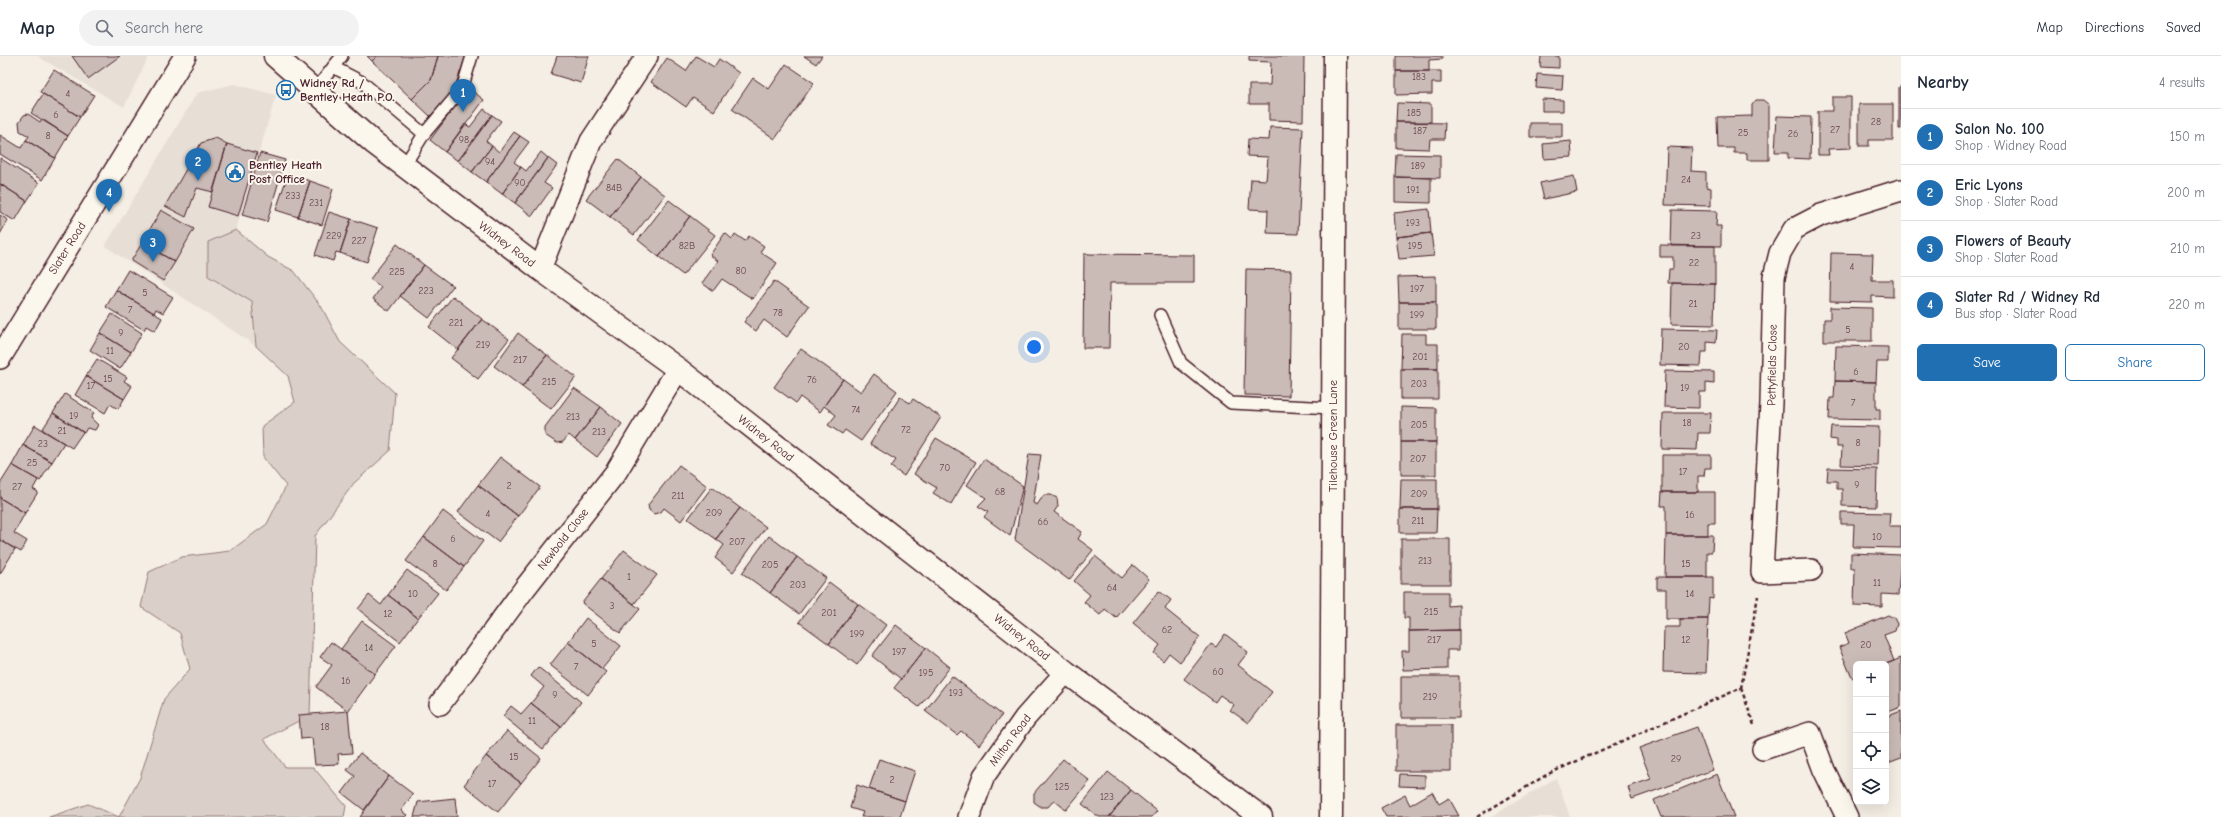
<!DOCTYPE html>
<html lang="en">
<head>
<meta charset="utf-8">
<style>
	:root { --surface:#fff; --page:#f2f2f3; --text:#1f2937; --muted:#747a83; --line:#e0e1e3; --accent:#1f6fb2 }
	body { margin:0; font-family:"Comic Neue",sans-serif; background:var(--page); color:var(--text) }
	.controls { position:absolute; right:12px; bottom:12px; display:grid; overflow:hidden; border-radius:6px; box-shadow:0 4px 16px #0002 }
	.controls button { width:36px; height:36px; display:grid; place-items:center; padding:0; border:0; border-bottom:1px solid var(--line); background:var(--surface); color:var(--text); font:20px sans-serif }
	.you { position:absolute; left:1034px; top:291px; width:14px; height:14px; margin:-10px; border:3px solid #fff; border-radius:50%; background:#1a73e8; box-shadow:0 0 0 6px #1a73e833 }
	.badge { display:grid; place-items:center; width:26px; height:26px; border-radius:50%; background:var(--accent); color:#fff; font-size:13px; font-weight:700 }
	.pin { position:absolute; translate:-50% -33px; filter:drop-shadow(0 1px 2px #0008) }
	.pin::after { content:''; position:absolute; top:21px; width:14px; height:12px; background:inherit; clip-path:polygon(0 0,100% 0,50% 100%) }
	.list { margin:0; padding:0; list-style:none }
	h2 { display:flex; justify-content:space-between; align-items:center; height:52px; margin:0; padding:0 16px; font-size:17px }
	h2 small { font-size:13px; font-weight:400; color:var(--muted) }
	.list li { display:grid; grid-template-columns:26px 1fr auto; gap:12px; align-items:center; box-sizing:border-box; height:56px; padding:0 16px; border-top:1px solid var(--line) }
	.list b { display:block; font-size:15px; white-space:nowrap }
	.list p { margin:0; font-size:13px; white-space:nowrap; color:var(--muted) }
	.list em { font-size:13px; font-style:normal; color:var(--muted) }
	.actions { display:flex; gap:8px; padding:12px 16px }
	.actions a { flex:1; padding:9px 0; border:1px solid var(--accent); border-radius:6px; text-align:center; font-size:14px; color:var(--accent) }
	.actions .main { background:var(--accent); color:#fff }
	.icon { flex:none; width:22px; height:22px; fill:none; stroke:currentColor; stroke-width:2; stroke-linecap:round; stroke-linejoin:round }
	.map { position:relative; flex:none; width:1901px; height:761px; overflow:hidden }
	header { display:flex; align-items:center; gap:24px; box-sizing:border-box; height:56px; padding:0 20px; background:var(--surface); border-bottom:1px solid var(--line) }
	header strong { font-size:19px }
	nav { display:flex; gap:22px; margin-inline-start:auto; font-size:14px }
	.search { width:280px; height:36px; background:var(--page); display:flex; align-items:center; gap:10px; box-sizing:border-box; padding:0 14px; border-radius:22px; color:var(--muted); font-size:15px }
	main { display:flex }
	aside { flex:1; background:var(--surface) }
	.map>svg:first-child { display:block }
	.built { fill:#e7dfd6 }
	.green { fill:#dbd0c9; stroke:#92787a }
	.building { fill:#cabbb6; stroke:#4a1f2b }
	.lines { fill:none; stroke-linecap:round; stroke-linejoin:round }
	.service-casing { stroke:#4a1f2b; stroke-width:14 }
	.minor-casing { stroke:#4a1f2b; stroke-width:24 }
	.tertiary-casing { stroke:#4a1f2b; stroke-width:25 }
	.path { stroke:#4a1f2b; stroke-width:2.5; stroke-dasharray:4 3; stroke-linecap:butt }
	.service { stroke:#fbf7ec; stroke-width:11 }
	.minor { stroke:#fbf7ec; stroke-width:21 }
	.tertiary { stroke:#fbf7ec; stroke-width:22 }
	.labels { text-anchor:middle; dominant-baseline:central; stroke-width:4; stroke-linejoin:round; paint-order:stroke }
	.number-label { font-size:10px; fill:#6a464e }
	.poi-label { font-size:12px; font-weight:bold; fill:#4a1f2b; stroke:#fbf7ec; text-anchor:start }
	.street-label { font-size:12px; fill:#4a1f2b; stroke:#fbf7ec }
</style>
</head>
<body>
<header>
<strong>Map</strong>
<div class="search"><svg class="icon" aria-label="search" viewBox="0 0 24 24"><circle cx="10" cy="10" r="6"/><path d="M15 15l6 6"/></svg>Search here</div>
<nav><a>Map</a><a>Directions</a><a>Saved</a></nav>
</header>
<main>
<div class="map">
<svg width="1901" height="761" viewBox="0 0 1901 761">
	<rect width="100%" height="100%" fill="#f4eee4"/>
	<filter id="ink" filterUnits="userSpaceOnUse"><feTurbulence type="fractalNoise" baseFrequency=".025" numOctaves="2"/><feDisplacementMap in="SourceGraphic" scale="8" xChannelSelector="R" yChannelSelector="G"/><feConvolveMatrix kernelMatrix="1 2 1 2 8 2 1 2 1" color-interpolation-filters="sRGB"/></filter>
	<g filter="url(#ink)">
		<path class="built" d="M37,0H149L124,51Z
			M234,28L276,39L236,174L208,186V220L252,246L256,290L105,190L197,37Z
			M1556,722L1570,761H1490Z"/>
		<path class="green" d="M236,174L268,201L294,215L321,250L340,286L395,337L390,395L354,427L315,480L310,659L264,683L285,711H313L346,750L344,761H49L88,748L119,761L140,722L164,643L190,613L180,577L141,551L149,516L182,501L230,495L267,468L286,430L263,401L262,370L295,346L288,320L256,290L252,246L208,220V186Z"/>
		<path class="building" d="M72,0H120L88,23Z
			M367,0H377L372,5Z
			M377,0H438L431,24L412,43L372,5Z
			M438,0H466L452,39L430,60L412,43L431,24Z
			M557,0H589L581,27L551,18Z
			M696,0L714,11L719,3L739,17L714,55L693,41L686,51L651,26L667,2L686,15Z
			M804,0H822L816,8Z
			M1249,0H1304L1303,65L1269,64V48H1249V29H1270L1271,6L1249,5Z
			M1396,0H1442V3L1429,4V15H1396Z
			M1541,0H1559V12L1540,11Z
			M786,8L814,27L775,83L732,53L753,22L769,33Z
			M54,14L94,39L80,61L40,36Z
			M1396,15H1441V27H1432V38L1396,39Z
			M1537,18L1563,20L1562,34L1536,32Z
			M1899,31H1901V73H1899Z
			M469,32L484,44L445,96L430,84Z
			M43,38L80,61L68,80L31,57Z
			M1832,41H1851V92L1828,93L1829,99H1818V55H1832Z
			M1542,43L1563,44V55H1542Z
			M1756,44H1763L1769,49V104H1747V97H1734V92H1718L1717,61L1752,60V49Z
			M1397,47L1431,48V66H1396Z
			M1859,48H1893V84H1869V90H1859Z
			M484,53L492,59L458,105L445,96L465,68L470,71Z
			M28,58L40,66L42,63L68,80L55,102L26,84L29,80L20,75L19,66L24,59Z
			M492,59L501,65L486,85L492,90L472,116L458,105Z
			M1777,60L1811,61L1810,103L1788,102V96H1775Z
			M1396,66L1445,67L1444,83H1430L1429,93L1396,92Z
			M1530,67H1562V81H1530Z
			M1270,71L1303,72L1298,178L1267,177L1268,154L1249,153L1251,123L1266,124L1268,101L1247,100L1248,83L1269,84Z
			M514,76L520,80L486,126L472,116L492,90L499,96Z
			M0,79L21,92L26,84L55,102L42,124L0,98Z
			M520,80L529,86L514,106L521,111L502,138L486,126Z
			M216,82L227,88L213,136L197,132L186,161L165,150L201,87Z
			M1571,85L1572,101L1544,103L1543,88Z
			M227,88L257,97L238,160L208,151Z
			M1667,91L1692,92L1691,115L1706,116V131L1711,132V150L1665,149Z
			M541,96L548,102L515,147L502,138L521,111L526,115Z
			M260,97L285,104L267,166L242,159Z
			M1396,98L1440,99V122L1395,121Z
			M0,102L39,127L27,145L0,128Z
			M548,102L557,109L544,127L552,132L532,160L515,147Z
			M618,103L641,121L610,161L586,143Z
			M288,118L310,125L298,161L276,154Z
			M1574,120L1577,136L1544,143L1540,127Z
			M641,121L665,139L634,179L610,161Z
			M1395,121L1431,122V147L1395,146Z
			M310,125L333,133L322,169L298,161Z
			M0,128L27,145L15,165L0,156Z
			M669,144L690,160L659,201L638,184Z
			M1429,153L1431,177L1396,181L1394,157Z
			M161,154L194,173L175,206L142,187Z
			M1672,154L1717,155L1716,170H1721V190H1671Z
			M329,156L351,163L340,197L336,196L333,205L315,199Z
			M0,159L8,164L0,178Z
			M690,160L715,179L683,219L659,201Z
			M351,163L378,172L367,206L340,197Z
			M725,177L732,183L735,178L745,185L749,180L764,190L760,196L777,207L753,243L722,223L713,235L702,227L718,205L710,199Z
			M1431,177L1434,200L1399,203L1396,181Z
			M142,187L175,206L163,225L131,205Z
			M397,188L424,209L389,255L373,243L381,231L370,223Z
			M1660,189L1715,190V228L1668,227L1669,213H1673V201H1660Z
			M1831,197L1873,198L1872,224H1893V241L1872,240V246L1830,245Z
			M1084,198L1194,199V227H1110L1109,292H1083Z
			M424,209L453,230L429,262L400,240Z
			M1246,213L1291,214L1289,340L1244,339Z
			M128,214L173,241L163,257L156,253L154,257L116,234Z
			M1436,220V246H1399L1398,221Z
			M774,225L809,250L787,281L764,264L756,275L744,266Z
			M1672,227L1715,228L1714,269L1671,268Z
			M116,234L162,262L155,275L146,270L144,274L106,251Z
			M453,240L482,263L458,294L429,271Z
			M1399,246H1436V273H1399Z
			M1830,251L1872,252V285H1824V263H1830Z
			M112,258L142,277L131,296L100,277Z
			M482,263L509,283L478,323L451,302Z
			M1661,273L1717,274L1716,287L1707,286V296H1702L1701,310L1660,309Z
			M100,277L131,296L120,313L90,294Z
			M518,277L547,299L522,331L494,310Z
			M1402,278H1426V288H1438V313H1401Z
			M1836,290L1888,291V306H1877L1876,326L1835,325Z
			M801,293L843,323L820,356L800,341L796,347L774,331Z
			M547,299L576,321L551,353L522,331Z
			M97,303L127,321L124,325L132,330L124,343L86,320Z
			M1401,313H1438V343H1401Z
			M1665,315L1714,316V328L1706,327V336H1699V352L1664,351Z
			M874,318L897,335L861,385L845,374L842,378L828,369L836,359L824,350L843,323L861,336Z
			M86,320L124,343L118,353L110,348L105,357L75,339Z
			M1835,325L1876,326V353H1880V364L1829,363L1830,342H1834Z
			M574,332L601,351L575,384L569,379L563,386L557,387L545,379V371Z
			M65,338L94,357L91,362L98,369L95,374L87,372L84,377L53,357Z
			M900,341L910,347L913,343L941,361L904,420L891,411L896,404L870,388Z
			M601,351L622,368L597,401L575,384Z
			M1401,351L1436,352V386H1401Z
			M53,357L83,376L72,392L42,374Z
			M1663,357H1711L1710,377H1698L1697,394L1662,393Z
			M35,369L64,387L52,406L23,389Z
			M1831,370L1879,371L1878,410L1841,409L1842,391H1837V384L1830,383Z
			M936,382L976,406L951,448L933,437L937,432L914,418Z
			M1401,386H1436V419H1401Z
			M23,389L52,406L40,425L12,409Z
			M1029,398L1041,399L1033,447L1037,449L1044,439H1051L1057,442L1058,450L1054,456L1082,476L1078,483L1093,494L1069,524L1015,484Z
			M1662,399H1711V412H1705L1704,420H1698V436H1662Z
			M500,401L540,431L518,460L478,429Z
			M984,403L1023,430L1010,480L984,461L988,456L978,450L986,442L967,429Z
			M12,409L38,424L33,433L38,436L25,457L0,442V428Z
			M679,409L707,430L681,465L664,452L661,456L654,458L649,454L648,449Z
			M1828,412L1877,413L1876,451L1842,450V433H1837V425H1827Z
			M1401,423H1437V453H1400Z
			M478,429L518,460L498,486L458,456Z
			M712,431L740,452L716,483L688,463Z
			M1662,436H1715V467H1708V479H1666V450H1661Z
			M0,442L25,457L14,477L27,485L21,496L0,484Z
			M740,452L766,471L733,516L715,502L724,489L716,483Z
			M1400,453H1437L1436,477H1400Z
			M443,455L483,485L464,511L424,481Z
			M1841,456L1890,457L1889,470H1901V492L1853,491L1854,468H1841Z
			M1666,479H1713L1712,496H1707V521H1665Z
			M769,480L797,501L770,537L742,517Z
			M424,481L464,511L446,534L406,505Z
			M1401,483H1450V528H1401Z
			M0,484L15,493L0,518Z
			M624,494L657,519L634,548L601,523Z
			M1851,497L1901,499L1898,539L1882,538V551L1854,550L1855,512H1851Z
			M1095,500L1122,522L1133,509L1149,523L1116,562L1105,553L1100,559L1084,546L1090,539L1074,525Z
			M797,501L826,522L799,558L770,537Z
			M407,514L438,537L418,562L388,539Z
			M1657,521H1713V543L1709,542L1708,563H1666V533H1657Z
			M601,523L640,553L620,577L582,547Z
			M829,526L858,548L829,588L799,566Z
			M1159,535L1171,544L1165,553L1200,581L1180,606L1169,597L1163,605L1154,597L1160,589L1133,567Z
			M1404,536H1448V550L1459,549V574L1409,575V562H1404Z
			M369,539L381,549L388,539L418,562L400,586L358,553Z
			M858,548L886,569L857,609L829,588Z
			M1888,559L1894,562L1897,568L1895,575L1884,579L1894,605L1886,608H1856V620L1852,622L1839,591L1849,587L1845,577Z
			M586,562L621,590L602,613L568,586Z
			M1680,563H1708L1706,617L1663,616L1664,571H1680Z
			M362,565L396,590L375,618L341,593Z
			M896,569L926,592L901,623L872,600Z
			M1459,574V594H1447V613L1403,614L1402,595H1409V575Z
			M1225,578L1248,596L1238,609L1272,636L1248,667L1230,654L1234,649L1220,639L1215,646L1184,623L1211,588L1216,591Z
			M331,586L375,618L348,655L316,631L332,609L320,601Z
			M568,586L606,616L588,639L550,609Z
			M926,592L950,611L919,651L894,632Z
			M1901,602V651L1886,657V608Z
			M538,611L581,646L561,671L531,647L544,631L531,620Z
			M952,620L1002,659L979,689L961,675L957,679L925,655Z
			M1401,620H1459V662H1401Z
			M531,647L561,671L543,693L503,660L511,650L521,658Z
			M348,655L352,697L338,698L339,708L315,709L312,682L301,683L299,659Z
			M1901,655V702L1888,707L1886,661Z
			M1396,669H1451V715H1396Z
			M1697,671L1713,714L1632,743L1628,731L1651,723L1639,692Z
			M507,675L541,702L521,727L486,700Z
			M360,697L389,720L364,754L342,737L355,720L347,714Z
			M486,700L521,727L498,756L464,729Z
			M879,703L915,715L905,745L869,733Z
			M1063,703L1090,725L1066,754L1054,744L1048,751H1041L1034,746V737Z
			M1108,716L1131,734L1109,761H1099L1082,748Z
			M1400,718L1425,719V731L1399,730Z
			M1717,718L1734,761H1661L1654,744Z
			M389,720L413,738L401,755L407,759L405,761H360Z
			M857,729L905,745L900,761H861L863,756L850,752Z
			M1131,734L1157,755L1152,761H1109Z
			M1432,736L1439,748L1449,742L1459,760L1386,761L1381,752L1405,739L1410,749Z
			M455,742L457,761H414L418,746Z"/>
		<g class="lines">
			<defs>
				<path id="service" d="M333,11L342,0
					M314,36L333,11L362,26L424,78L404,110
					M424,78L462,33L472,0
					M1160,259L1181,307L1231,347L1333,352"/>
				<path id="minor" d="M540,213L591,85L647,0
					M0,302L185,0
					M1811,514L1762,516L1771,347L1774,221L1780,197L1794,173L1821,159L1901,134
					M440,648L525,532L616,416L678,313
					M1763,693L1810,677L1824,714L1847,761
					M969,761L984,720L1025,662L1066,616"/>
				<path id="tertiary" d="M275,0L374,87L540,213L678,313L1066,616L1261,761
					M1331,761L1335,0"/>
			</defs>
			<use href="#service" class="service-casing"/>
			<use href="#minor" class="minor-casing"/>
			<use href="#tertiary" class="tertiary-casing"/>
			<path class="path" d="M1741,632L1754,669
				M1477,761L1548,718L1741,632L1758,540"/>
			<use href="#service" class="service"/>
			<use href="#minor" class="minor"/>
			<use href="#tertiary" class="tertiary"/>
		</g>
	</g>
	<defs>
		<symbol id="bus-ring" viewBox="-11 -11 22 22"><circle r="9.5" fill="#fbf7ec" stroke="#1f6fb2" stroke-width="1.5"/><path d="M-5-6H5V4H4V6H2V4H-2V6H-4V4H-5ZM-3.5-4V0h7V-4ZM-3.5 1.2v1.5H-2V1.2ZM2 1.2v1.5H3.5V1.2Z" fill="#1f6fb2"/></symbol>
		<symbol id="civic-ring" viewBox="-11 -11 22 22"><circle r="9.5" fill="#fbf7ec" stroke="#1f6fb2" stroke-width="1.5"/><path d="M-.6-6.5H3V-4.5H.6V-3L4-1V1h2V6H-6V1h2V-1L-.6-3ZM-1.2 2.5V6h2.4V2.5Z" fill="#1f6fb2"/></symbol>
	</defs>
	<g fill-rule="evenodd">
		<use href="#bus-ring" x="275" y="23" width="22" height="22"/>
		<use href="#civic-ring" x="224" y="105" width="22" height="22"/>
	</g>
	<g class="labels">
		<g class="number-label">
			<text x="1419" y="21">183</text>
			<text x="68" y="38">4</text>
			<text x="1414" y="57">185</text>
			<text x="56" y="59">6</text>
			<text x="1876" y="66">28</text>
			<text x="1835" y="74">27</text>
			<text x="1420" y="75">187</text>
			<text x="1743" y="77">25</text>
			<text x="1793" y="78">26</text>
			<text x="48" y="80">8</text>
			<text x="464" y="84">98</text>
			<text x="490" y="106">94</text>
			<text x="1418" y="110">189</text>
			<text x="1686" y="124">24</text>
			<text x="520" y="127">90</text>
			<text x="614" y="132">84B</text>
			<text x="1413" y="134">191</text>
			<text x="293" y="140">233</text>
			<text x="316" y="147">231</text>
			<text x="1413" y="167">193</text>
			<text x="334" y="180">229</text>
			<text x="1696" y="180">23</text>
			<text x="359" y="185">227</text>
			<text x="687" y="190">82B</text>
			<text x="1415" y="190">195</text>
			<text x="1694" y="207">22</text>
			<text x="1852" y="211">4</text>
			<text x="741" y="215">80</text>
			<text x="397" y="216">225</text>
			<text x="1417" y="233">197</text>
			<text x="426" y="235">223</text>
			<text x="145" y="237">5</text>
			<text x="1693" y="248">21</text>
			<text x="130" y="254">7</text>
			<text x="778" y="257">78</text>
			<text x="1417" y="259">199</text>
			<text x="456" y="267">221</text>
			<text x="1848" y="274">5</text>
			<text x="121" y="277">9</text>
			<text x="483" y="289">219</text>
			<text x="1684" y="291">20</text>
			<text x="110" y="295">11</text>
			<text x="1420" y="301">201</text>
			<text x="520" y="304">217</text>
			<text x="1856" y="316">6</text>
			<text x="108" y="323">15</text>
			<text x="812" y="324">76</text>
			<text x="549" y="326">215</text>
			<text x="1419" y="328">203</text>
			<text x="91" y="330">17</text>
			<text x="1685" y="332">19</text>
			<text x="1853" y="347">7</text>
			<text x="856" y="354">74</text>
			<text x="74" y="360">19</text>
			<text x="573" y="361">213</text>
			<text x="1687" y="367">18</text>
			<text x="1419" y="369">205</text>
			<text x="906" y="374">72</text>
			<text x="62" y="375">21</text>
			<text x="599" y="376">213</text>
			<text x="1858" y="387">8</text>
			<text x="43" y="388">23</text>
			<text x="1418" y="403">207</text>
			<text x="32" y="407">25</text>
			<text x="945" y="412">70</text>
			<text x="1683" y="416">17</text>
			<text x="1857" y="429">9</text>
			<text x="509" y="430">2</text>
			<text x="17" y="431">27</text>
			<text x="1000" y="436">68</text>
			<text x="1419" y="438">209</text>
			<text x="678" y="440">211</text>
			<text x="714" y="457">209</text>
			<text x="488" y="458">4</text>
			<text x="1690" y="459">16</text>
			<text x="1418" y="465">211</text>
			<text x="1043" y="466">66</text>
			<text x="1877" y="481">10</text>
			<text x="453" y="483">6</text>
			<text x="737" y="486">207</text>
			<text x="1425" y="505">213</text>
			<text x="435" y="508">8</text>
			<text x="1686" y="508">15</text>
			<text x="770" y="509">205</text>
			<text x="629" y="521">1</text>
			<text x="1877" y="527">11</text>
			<text x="798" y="529">203</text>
			<text x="1112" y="532">64</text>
			<text x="413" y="538">10</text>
			<text x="1690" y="538">14</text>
			<text x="612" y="550">3</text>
			<text x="1431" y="556">215</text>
			<text x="829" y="557">201</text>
			<text x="388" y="558">12</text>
			<text x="1167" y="574">62</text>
			<text x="857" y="578">199</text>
			<text x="1434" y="584">217</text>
			<text x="1686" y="584">12</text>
			<text x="594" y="588">5</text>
			<text x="1866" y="589">20</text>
			<text x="369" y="592">14</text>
			<text x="899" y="596">197</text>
			<text x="576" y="611">7</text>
			<text x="1218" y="616">60</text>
			<text x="926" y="617">195</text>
			<text x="346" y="625">16</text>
			<text x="956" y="637">193</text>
			<text x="555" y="639">9</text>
			<text x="1430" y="641">219</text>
			<text x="532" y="665">11</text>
			<text x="325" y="671">18</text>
			<text x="514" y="701">15</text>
			<text x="1676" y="703">29</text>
			<text x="892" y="724">2</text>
			<text x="492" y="728">17</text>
			<text x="1062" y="731">125</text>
			<text x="1107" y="741">123</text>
		</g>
		<g class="poi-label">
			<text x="300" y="27">Widney Rd /<tspan x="300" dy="14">Bentley Heath P.O.</tspan></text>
			<text x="249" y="109">Bentley Heath<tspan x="249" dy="14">Post Office</tspan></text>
		</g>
		<g class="street-label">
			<text transform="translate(507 188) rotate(37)">Widney Road</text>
			<text transform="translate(67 192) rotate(-58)">Slater Road</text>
			<text transform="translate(1772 309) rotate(-89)">Pettyfields Close</text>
			<text transform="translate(1333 380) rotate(-90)">Tilehouse Green Lane</text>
			<text transform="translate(766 382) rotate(38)">Widney Road</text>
			<text transform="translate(563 483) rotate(-52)">Newbold Close</text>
			<text transform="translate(1022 581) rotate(38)">Widney Road</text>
			<text transform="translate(1010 684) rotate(-53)">Milton Road</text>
		</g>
	</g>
</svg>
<div class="controls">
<button>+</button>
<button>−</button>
<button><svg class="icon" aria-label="locate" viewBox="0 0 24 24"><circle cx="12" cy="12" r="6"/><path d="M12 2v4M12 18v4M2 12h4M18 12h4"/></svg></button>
<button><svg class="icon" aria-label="layers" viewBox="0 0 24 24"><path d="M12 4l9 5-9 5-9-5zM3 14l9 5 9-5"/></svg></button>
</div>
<div class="you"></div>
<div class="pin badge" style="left:463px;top:56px">1</div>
<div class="pin badge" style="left:198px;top:125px">2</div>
<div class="pin badge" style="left:153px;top:206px">3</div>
<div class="pin badge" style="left:109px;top:156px">4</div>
</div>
<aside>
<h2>Nearby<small>4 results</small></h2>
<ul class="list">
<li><span class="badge">1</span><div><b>Salon No. 100</b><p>Shop · Widney Road</p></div><em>150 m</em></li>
<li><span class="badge">2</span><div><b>Eric Lyons</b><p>Shop · Slater Road</p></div><em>200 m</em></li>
<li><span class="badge">3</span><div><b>Flowers of Beauty</b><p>Shop · Slater Road</p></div><em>210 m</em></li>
<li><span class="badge">4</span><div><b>Slater Rd / Widney Rd</b><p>Bus stop · Slater Road</p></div><em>220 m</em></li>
</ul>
<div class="actions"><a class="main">Save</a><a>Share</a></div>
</aside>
</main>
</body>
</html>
